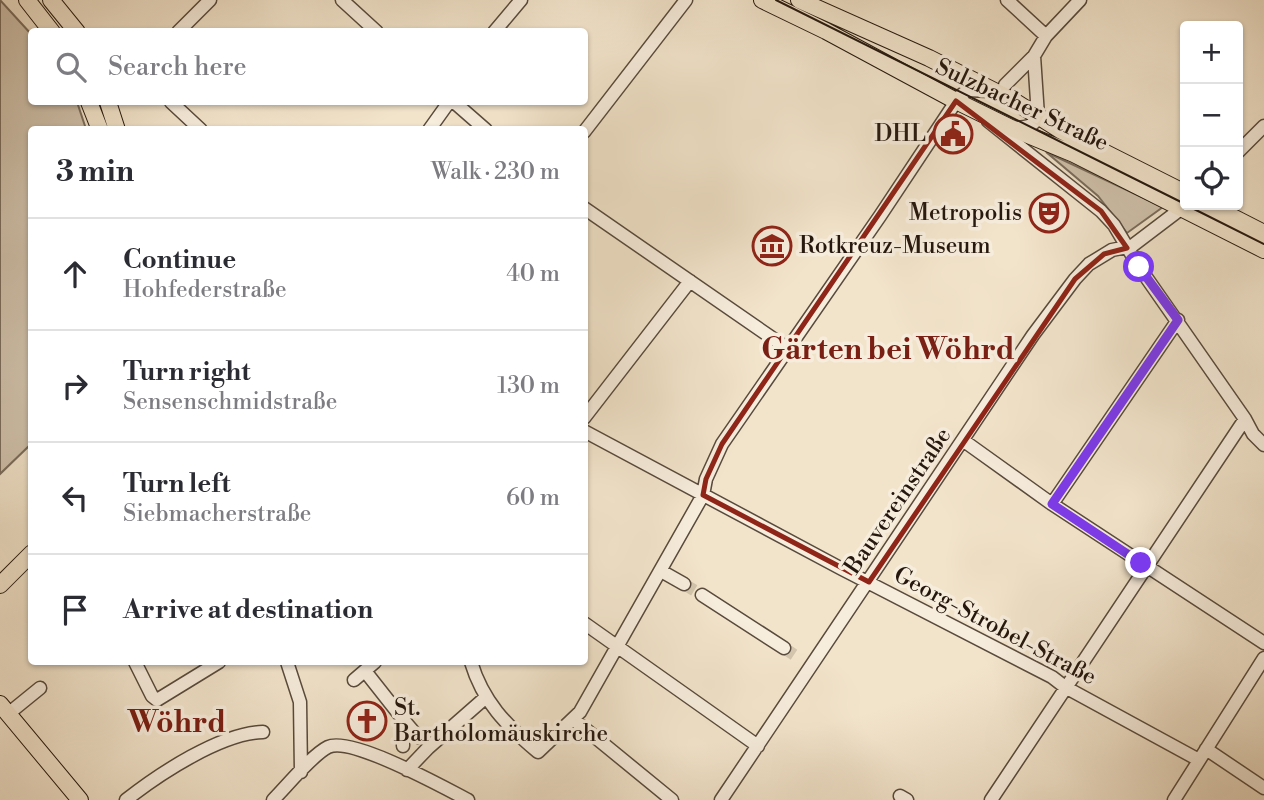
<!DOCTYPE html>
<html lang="en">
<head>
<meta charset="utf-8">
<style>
	:root { --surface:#fff; --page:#f7f7f7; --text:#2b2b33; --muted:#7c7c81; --line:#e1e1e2 }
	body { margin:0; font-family:"Libre Bodoni",serif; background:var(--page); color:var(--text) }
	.controls { position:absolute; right:21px; top:21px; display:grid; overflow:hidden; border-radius:7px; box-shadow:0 2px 5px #0004 }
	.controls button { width:63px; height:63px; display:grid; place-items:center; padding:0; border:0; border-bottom:2px solid var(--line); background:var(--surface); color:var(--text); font:35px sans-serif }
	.stop { position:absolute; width:21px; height:21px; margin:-16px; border:5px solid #7c3aed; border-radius:50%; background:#fff }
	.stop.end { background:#7c3aed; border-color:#fff; box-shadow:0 2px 7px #0008 }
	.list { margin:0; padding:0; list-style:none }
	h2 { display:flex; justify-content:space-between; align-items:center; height:91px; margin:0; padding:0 28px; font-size:30px }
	h2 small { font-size:23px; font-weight:400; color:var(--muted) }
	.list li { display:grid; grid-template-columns:46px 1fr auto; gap:21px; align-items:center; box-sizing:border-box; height:112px; padding:0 28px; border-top:2px solid var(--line) }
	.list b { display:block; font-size:26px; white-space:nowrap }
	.list p { margin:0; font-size:23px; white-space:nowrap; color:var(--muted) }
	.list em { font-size:23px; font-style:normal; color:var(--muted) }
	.icon { flex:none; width:38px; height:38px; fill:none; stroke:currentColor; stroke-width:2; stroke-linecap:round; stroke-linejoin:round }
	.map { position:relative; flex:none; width:1264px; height:800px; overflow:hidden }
	.search { position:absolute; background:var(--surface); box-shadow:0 2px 5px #0004; left:28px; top:28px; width:560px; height:77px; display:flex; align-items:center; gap:18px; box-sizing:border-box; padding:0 24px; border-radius:7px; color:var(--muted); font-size:26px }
	.panel { position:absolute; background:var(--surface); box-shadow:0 2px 5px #0004; left:28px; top:126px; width:560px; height:539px; border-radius:7px }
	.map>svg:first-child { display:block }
	.park { fill:#cfc1ab; stroke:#7a6c5c; stroke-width:2 }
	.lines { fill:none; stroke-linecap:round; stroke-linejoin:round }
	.minor-tunnel { stroke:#d3c5ae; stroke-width:12; stroke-dasharray:12 6; stroke-linecap:butt }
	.minor-casing { stroke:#584a3c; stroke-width:15 }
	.major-casing { stroke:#25170d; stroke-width:18 }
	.minor { stroke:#f7eddd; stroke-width:12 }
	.major { stroke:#f2e4cb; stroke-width:16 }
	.tram { stroke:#25170d; stroke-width:2 }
	.route { stroke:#7c3aed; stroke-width:9 }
	.marked { fill:none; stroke:#8f2418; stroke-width:5; stroke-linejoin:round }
	.labels { text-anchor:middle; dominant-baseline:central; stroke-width:7; stroke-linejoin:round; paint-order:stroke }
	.street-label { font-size:23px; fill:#25170d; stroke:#f7eddd }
	.poi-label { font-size:23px; fill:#25170d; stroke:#f7eddd; text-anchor:end }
	.district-label { font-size:30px; font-weight:bold; fill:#7a1f14; stroke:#f7eddd }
</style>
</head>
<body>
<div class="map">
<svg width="1264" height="800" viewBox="0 0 1264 800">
	<rect width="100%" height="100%" fill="#f2e4cb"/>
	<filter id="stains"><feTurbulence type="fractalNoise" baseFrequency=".00286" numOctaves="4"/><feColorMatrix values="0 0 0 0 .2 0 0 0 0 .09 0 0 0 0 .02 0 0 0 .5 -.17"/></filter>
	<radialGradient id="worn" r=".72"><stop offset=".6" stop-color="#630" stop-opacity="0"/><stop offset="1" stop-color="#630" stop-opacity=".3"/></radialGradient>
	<path class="park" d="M0,0L31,34L32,102H77L86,129L32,130L31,444L0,474Z
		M1046,152L1163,207L1127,233L1098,196Z"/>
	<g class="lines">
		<path class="minor-tunnel" d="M684,584L702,595
			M784,648L799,658"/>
		<defs>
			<path id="minor" d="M342,0L377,32
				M1007,0L1046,36
				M178,32L210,0
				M494,32L521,0
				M1005,85L1034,56
				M171,102L201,130
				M454,102L486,130
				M988,121L1101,211L1114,225L1139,267L1245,419L1253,434L1264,445
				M1013,128C1024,127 1034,128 1038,116L1034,56L1046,36L1080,0
				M429,130L449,102
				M584,132L686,0
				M1238,152L1264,126
				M584,208L788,349
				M584,418L690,281
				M584,431L842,569L1052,677L1065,687L1199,760
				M964,441L1052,504L1264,643
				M1052,504L1178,320
				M661,571L684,584
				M702,595L784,648
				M584,623L758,746
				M135,662L152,696L157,700L219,662
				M287,662L300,702L301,772
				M471,662C483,702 506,725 538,752L580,712L703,495L706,479L722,444L880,216L959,97L968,90L989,91
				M365,671L406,723L403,731V746
				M354,680L375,662
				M8,714L40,688
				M573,719L672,800
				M406,723L418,737
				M1206,749L1264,788
				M407,770L428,748L485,698
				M900,796L907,800
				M126,800C159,774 221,733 263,732
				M273,800C286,787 312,755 328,747C351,736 443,787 468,800
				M721,800L1033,335L1075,279L1089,264L1112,250L1132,246L1186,205
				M991,800L1245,419
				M1174,800L1264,658"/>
			<path id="major" d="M27,0L52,32
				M51,0L77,32
				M762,0L826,31L956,101L1011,128L1074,154L1264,250
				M799,0L929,58L1014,101L1060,130L1185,193
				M89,102L100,130
				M108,102L117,130
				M1209,205L1264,233
				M0,585L32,553
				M0,704L80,800"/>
		</defs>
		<use href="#minor" class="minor-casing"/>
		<use href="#major" class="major-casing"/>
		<use href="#minor" class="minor"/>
		<use href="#major" class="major"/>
		<path class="tram" d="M776,0L1185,204
			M1186,205L1264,244"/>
	</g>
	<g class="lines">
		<path class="route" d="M1139,267L1178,320L1052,504L1141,563"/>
	</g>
	<path class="marked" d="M956,101L1101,211L1127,248L1104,254L1075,279L869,582L703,495L706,479L722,444Z"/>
	<defs>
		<symbol id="civic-ring" viewBox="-11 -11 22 22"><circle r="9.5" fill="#f7eddd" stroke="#8f2418" stroke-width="1.5"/><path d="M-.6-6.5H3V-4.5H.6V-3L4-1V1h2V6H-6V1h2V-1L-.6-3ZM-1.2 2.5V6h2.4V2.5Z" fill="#8f2418"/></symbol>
		<symbol id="theatre-ring" viewBox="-11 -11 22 22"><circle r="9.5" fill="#f7eddd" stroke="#8f2418" stroke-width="1.5"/><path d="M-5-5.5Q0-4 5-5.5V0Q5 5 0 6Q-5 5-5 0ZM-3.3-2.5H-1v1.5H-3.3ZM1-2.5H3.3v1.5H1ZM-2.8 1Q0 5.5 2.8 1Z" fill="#8f2418"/></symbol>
		<symbol id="museum-ring" viewBox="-11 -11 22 22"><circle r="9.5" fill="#f7eddd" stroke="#8f2418" stroke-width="1.5"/><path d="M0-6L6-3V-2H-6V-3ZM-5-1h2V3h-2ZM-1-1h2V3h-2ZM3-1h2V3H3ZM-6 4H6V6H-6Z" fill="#8f2418"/></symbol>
		<symbol id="church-ring" viewBox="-11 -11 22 22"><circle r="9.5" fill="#f7eddd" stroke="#8f2418" stroke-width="1.5"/><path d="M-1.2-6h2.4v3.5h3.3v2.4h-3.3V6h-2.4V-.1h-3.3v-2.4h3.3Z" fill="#8f2418"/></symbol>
	</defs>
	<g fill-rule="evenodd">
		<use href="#civic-ring" x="931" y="112" width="44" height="44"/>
		<use href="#theatre-ring" x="1027" y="191" width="44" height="44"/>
		<use href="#museum-ring" x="750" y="224" width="44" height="44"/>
		<use href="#church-ring" x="345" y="699" width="44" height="44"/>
	</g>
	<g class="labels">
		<g class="street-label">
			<text transform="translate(1022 105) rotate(25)">Sulzbacher Straße</text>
			<text transform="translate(898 501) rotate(-56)">Bauvereinstraße</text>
			<text transform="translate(995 626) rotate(28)">Georg-Strobel-Straße</text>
		</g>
		<g class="poi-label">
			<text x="926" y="134">DHL</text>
			<text x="1022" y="213">Metropolis</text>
			<text x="799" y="246" text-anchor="start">Rotkreuz-Museum</text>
			<text x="394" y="708" text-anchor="start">St.<tspan x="394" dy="26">Bartholomäuskirche</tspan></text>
		</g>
		<g class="district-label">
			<text x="888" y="350">Gärten bei Wöhrd</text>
			<text x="177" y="723">Wöhrd</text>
		</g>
	</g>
	<rect width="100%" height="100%" filter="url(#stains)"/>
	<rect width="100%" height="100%" fill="url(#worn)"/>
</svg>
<div class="controls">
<button>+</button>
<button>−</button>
<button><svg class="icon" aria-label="locate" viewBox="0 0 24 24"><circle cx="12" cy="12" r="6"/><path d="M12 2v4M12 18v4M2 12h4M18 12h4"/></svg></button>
</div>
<div class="stop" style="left:1139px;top:267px"></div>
<div class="stop end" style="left:1141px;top:563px"></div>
<div class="search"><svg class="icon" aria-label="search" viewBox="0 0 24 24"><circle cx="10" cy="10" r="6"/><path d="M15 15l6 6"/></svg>Search here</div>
<section class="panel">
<h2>3 min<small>Walk · 230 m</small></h2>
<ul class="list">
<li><svg class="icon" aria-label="ahead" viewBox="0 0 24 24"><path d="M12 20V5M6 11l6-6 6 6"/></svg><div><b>Continue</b><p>Hohfederstraße</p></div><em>40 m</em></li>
<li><svg class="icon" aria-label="right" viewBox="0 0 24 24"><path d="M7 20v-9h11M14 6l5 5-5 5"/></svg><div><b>Turn right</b><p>Sensenschmidstraße</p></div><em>130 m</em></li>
<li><svg class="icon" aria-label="left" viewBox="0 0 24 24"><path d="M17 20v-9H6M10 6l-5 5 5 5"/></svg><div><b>Turn left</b><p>Siebmacherstraße</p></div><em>60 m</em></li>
<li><svg class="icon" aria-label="arrive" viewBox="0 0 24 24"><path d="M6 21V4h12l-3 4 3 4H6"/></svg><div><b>Arrive at destination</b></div></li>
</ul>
</section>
</div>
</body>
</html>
